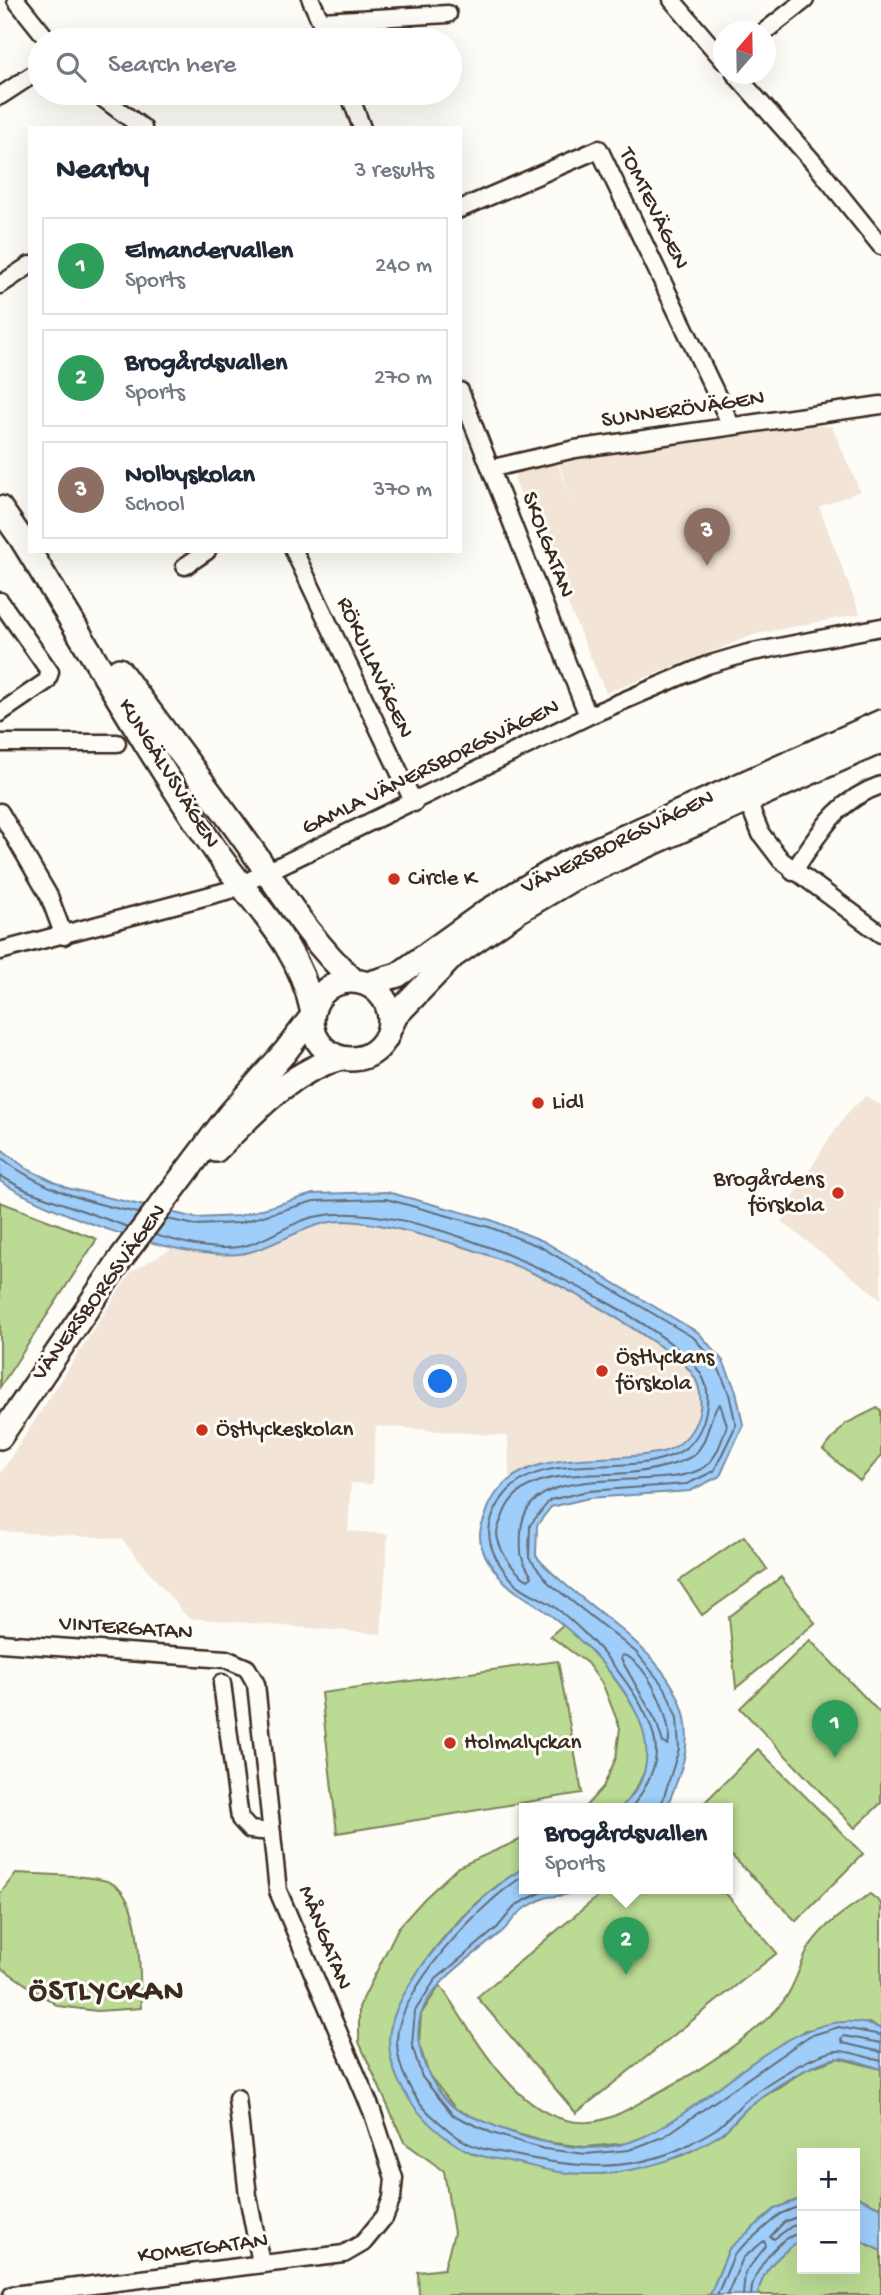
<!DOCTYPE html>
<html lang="en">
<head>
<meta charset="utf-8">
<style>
	:root { --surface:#fff; --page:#f2f2f3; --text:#1f2937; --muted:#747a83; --line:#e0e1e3; --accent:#1a73e8 }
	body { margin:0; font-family:"Gochi Hand",sans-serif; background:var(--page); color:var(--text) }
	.controls { position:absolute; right:21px; bottom:21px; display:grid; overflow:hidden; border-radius:0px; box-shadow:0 7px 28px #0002 }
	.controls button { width:63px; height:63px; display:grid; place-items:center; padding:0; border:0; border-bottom:2px solid var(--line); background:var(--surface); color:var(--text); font:35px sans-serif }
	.compass { position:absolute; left:713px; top:21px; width:63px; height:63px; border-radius:50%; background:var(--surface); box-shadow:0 7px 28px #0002; rotate:20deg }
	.you { position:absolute; left:441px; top:1382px; width:24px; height:24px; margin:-18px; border:5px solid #fff; border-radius:50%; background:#1a73e8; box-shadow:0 0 0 10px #1a73e833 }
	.badge { display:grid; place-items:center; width:46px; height:46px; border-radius:50%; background:var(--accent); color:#fff; font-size:23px; font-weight:700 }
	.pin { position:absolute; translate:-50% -58px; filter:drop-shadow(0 2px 4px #0008) }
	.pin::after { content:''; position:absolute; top:37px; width:24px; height:21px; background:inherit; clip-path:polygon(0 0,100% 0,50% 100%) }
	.popup { position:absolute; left:519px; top:1803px; width:214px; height:91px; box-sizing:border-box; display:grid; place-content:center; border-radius:0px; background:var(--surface); filter:drop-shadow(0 2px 5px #0005); font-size:23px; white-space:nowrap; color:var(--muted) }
	.popup b { font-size:26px; color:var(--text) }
	.popup::after { content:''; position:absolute; left:50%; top:100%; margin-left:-14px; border:14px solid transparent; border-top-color:var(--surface) }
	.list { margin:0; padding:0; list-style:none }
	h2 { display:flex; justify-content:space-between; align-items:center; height:91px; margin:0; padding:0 28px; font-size:30px }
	h2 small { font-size:23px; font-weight:400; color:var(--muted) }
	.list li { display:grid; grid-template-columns:46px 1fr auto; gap:21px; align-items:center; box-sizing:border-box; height:98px; margin:0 14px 14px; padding:0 14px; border:2px solid var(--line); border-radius:0px }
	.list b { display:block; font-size:26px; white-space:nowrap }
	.list p { margin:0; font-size:23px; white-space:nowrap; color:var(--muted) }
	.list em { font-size:23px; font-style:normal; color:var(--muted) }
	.icon { flex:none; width:38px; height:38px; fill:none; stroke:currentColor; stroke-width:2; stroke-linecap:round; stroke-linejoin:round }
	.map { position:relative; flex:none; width:881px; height:2295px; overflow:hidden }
	.search { position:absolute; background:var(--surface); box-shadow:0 7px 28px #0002; left:28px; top:28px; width:434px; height:77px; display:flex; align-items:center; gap:18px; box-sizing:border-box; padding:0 24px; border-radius:38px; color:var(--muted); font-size:26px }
	.panel { position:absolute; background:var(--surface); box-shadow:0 7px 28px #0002; left:28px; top:126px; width:434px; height:427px; border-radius:0px }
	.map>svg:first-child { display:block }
	.built { fill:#f2e4d6 }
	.green { fill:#bbda93; stroke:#7b8258; stroke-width:2 }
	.water { fill:#9fcefa; stroke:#778ca2; stroke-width:2 }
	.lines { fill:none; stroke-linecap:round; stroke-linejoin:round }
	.shore { stroke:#636c76; stroke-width:2 }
	.minor-casing { stroke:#3b2a1e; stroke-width:21 }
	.secondary-casing { stroke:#3b2a1e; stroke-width:28 }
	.minor { stroke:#fdfcf7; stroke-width:16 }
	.secondary { stroke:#fdfcf7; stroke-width:23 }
	.poi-dot { fill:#c8321e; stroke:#fdfcf7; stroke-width:2.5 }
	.labels { text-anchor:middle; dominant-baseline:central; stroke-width:6; stroke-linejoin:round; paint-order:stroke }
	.street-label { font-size:23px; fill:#3b2a1e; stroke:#fdfcf7 }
	.poi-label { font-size:23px; fill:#3b2a1e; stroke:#fdfcf7; text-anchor:start }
	.district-label { font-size:30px; font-weight:bold; letter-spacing:2px; fill:#3b2a1e; stroke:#fdfcf7 }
</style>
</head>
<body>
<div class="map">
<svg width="881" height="2295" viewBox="0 0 881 2295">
	<rect width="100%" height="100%" fill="#fdfcf7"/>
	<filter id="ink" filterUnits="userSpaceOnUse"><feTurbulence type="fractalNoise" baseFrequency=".0143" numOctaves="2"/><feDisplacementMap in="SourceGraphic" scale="14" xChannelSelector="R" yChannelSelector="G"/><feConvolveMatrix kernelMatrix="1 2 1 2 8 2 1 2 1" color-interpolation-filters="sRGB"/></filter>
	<g filter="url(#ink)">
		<path class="built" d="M788,423L832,427L860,491L819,507L860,614L756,634L606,693L514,478L519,469L556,460L573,503L558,461L586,452Z
			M866,1096L881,1105V1299L782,1222L789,1204L830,1137L850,1110Z
			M343,1221L388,1226L492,1254L544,1276L605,1309L680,1360L698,1382L701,1405L695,1424L683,1443L662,1452L536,1465L509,1478L508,1436L376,1426L372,1484L351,1483L348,1531L388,1534L381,1634L188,1618L122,1539L0,1531V1474L131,1272L173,1248L211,1255L249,1253L318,1223Z"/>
		<path class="green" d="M0,1202L97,1239L0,1387Z
			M877,1408L881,1410V1456L860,1481L823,1450L845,1424Z
			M744,1536L767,1569L702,1615L679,1581Z
			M781,1577L815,1623L736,1688L729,1617Z
			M564,1624C592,1647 650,1714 649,1752C648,1771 633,1797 619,1809H583L603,1787L616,1758L620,1728L603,1685L587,1663L550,1636Z
			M810,1640L881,1714V1803L855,1828L740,1708Z
			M558,1661L582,1793L337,1833L321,1693Z
			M758,1749L863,1854L796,1921L728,1852V1809H698Z
			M524,1838V1868C481,1892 437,1939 412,1982C401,1999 396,2023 389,2043L473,2154L602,2174L638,2168L684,2155L723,2133L749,2106L807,2069L838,2058L881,2069V2208L855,2196V2153H802V2198L776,2208L729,2249L710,2295H419L418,2272L444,2269L454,2233L444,2171L404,2142L359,2042V2007L398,1928L424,1899L458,1867Z
			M16,1873C44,1875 75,1874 103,1880C145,1888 139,1975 141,2008L97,2011L58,2006L0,1967V1894Z
			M607,1889H722L777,1953L576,2113L477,1997Z
			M870,1894L881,1903V2029L869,2023L806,2030L661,2130L628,2143L585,2147L545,2142L495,2127L456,2109L429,2075L419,2044L421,2014L440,1985C475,2035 519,2127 589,2122C615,2121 644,2099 667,2088C699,2071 760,2031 782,2003C796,1986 799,1965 810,1946C824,1924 849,1908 870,1894Z
			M802,2238V2269H855V2238L881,2251V2295H758C761,2268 781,2254 802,2238Z"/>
		<path class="water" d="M0,1148L27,1169L67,1188L196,1218L239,1216L313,1194L387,1192L491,1220L543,1241L699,1333L723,1361L736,1391L743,1425L720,1476L690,1491L589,1498L551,1507L537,1525L536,1556C582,1611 703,1663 685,1753C682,1772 673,1791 666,1809H619C700,1741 582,1632 523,1596C505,1586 479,1557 480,1534C480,1528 484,1520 486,1514C510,1441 603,1466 662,1452C690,1445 707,1413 698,1385C692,1367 673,1355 658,1345C582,1293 512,1257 421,1235C396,1228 370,1222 344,1221C309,1221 283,1243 250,1252C194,1267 48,1213 0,1181Z
			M524,1868V1889H577C566,1897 561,1895 548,1897C540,1899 531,1905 524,1909C514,1915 508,1928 498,1935C474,1955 431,1983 421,2014C411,2046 431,2090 456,2109C463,2114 473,2117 481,2120C524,2140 583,2157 630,2142C706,2118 799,1990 881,2029V2069C869,2065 853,2059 840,2058C818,2058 764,2093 747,2108C738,2116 731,2127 721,2134C676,2164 613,2180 559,2172C544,2170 528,2165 513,2162C500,2159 484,2158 472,2153C431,2134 391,2090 389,2043C387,1989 479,1892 524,1868Z
			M855,2196L881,2208V2251L855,2238Z
			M802,2198V2238C781,2254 761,2268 758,2295H710L729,2249L776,2208Z"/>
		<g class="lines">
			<path class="shore" d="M0,1157C40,1189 89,1203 138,1213
				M0,1176L28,1191L128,1227
				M167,1219L195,1225L239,1223L314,1201L386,1199L489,1227L541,1247L694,1338L717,1364L729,1394L736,1425L714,1471L687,1484L588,1491L550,1500L530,1525L529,1558L549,1583L637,1653L665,1688L677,1718L679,1749L660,1809
				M155,1235C184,1243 218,1253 248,1245C272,1238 294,1220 319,1216C399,1202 531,1261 601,1299C628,1314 692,1351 704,1380C710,1393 707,1410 703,1423C696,1441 686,1451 668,1457C608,1479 517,1441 491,1521C484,1544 498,1565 514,1582C524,1592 540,1597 552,1605C588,1631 656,1705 656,1752C656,1770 642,1795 630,1809
				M720,1404L727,1425C723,1437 718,1454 709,1463C676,1499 524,1451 521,1532C520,1555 520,1558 532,1577L528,1580C516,1574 503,1556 499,1543C495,1533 498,1527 502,1518C518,1466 586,1477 628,1473C646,1471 671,1467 689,1458C710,1447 707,1415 720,1404Z
				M622,1655C645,1657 675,1723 668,1745L663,1743L656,1721L621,1659Z
				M524,1876C483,1900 394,1993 397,2044C398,2069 412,2097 430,2114C444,2126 459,2141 477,2147C489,2151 502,2152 514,2155C571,2167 628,2174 684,2147C695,2141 706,2135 716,2129C726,2122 734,2111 743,2103C760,2087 817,2050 840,2051C853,2052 868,2058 881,2061
				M566,1889L544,1891L516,1905L497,1928L435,1980L415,2011L412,2045L422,2077L453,2115L492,2133L544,2149L586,2154L629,2150L665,2136L809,2036L839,2027L881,2035
				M881,2043L844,2036L841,2039L843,2043L881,2052
				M802,2215L784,2222L770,2237L774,2239L792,2226L802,2225
				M717,2295L735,2253L780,2214L802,2205
				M727,2295L743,2258L764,2241L766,2246L745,2273L743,2295
				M751,2295C752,2272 778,2236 802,2233"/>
			<defs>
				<path id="minor" d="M16,0L48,40
					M311,0L329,40
					M672,0L724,61
					M321,21L448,14
					M764,32L805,0
					M735,74L816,165L881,246
					M96,93L143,128
					M349,93L362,128
					M0,96L40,70
					M460,209L599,149L731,425
					M0,285L30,265
					M460,391L588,716
					M493,468L575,449L881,405
					M294,551L414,803
					M185,566L207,551
					M0,601L50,672L47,681L0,713
					M0,743H117
					M744,792L761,834L781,860L881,934
					M0,812L49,896L64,936
					M793,872C819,834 835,801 881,785
					M0,951L230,890L588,716L707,665L748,653L881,627
					M0,1643L226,1659L247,1668L256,1684L278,1891L372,2111L394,2178L392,2198L385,2216L363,2243L344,2254L12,2295
					M222,1683L240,1819L250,1830L272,1832
					M237,2098L248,2196L260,2258"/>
				<path id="secondary" d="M0,508L28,548
					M21,538C85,641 145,747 213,847C250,902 298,941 312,1009
					M119,670C163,730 209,790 252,850C284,896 311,942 353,980
					M312 1020a39 39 0 1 1 78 0a39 39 0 1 1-78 0Z
					M367,984L398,975L483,914L566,863L881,722
					M389,1029L396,1015L453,956L518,911L572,879L881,741
					M216,1150C254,1113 288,1072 341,1058
					M0,1437L122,1257L229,1115L285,1052L311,1018"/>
			</defs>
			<use href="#minor" class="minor-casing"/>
			<use href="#secondary" class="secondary-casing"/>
			<use href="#minor" class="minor"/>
			<use href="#secondary" class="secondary"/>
		</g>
	</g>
	<g class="poi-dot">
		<circle cx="394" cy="879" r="7"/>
		<circle cx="538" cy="1103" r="7"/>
		<circle cx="838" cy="1193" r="7"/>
		<circle cx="602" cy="1371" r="7"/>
		<circle cx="202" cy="1430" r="7"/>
		<circle cx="450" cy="1743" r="7"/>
	</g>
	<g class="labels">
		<g class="street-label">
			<text transform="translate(653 209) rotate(64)">TOMTEVÄGEN</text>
			<text transform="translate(683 410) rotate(-8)">SUNNERÖVÄGEN</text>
			<text transform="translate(547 545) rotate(69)">SKOLGATAN</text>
			<text transform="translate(374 668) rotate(65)">RÖKULLAVÄGEN</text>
			<text transform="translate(431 768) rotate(-26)">GAMLA VÄNERSBORGSVÄGEN</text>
			<text transform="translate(168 774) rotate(58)">KUNGÄLVSVÄGEN</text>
			<text transform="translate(618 843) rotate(-26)">VÄNERSBORGSVÄGEN</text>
			<text transform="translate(100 1293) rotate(-54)">VÄNERSBORGSVÄGEN</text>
			<text transform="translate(126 1629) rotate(4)">VINTERGATAN</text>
			<text transform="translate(324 1938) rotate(68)">MÅNGATAN</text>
			<text transform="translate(203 2249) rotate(-7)">KOMETGATAN</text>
		</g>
		<g class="poi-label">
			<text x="408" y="879">Circle K</text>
			<text x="552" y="1103">Lidl</text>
			<text x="824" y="1180" text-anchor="end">Brogårdens<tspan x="824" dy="26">förskola</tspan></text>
			<text x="616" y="1358">Östlyckans<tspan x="616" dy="26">förskola</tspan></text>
			<text x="216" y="1430">Östlyckeskolan</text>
			<text x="464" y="1743">Holmalyckan</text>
		</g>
		<g class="district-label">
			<text x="107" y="1993">ÖSTLYCKAN</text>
		</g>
	</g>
</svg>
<div class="controls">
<button>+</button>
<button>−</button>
</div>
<svg class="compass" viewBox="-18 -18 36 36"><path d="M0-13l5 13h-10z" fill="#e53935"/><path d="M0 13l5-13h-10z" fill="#747a83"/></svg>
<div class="you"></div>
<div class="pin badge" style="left:835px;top:1758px;background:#2e9e5b">1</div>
<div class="pin badge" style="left:626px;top:1975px;background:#2e9e5b">2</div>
<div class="popup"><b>Brogårdsvallen</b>Sports</div>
<div class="pin badge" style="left:707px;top:566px;background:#8d6e63">3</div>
<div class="search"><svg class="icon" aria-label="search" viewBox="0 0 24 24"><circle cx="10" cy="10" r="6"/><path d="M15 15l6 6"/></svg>Search here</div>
<section class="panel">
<h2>Nearby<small>3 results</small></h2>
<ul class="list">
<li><span class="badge" style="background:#2e9e5b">1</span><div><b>Elmandervallen</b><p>Sports</p></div><em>240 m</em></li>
<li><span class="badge" style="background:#2e9e5b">2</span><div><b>Brogårdsvallen</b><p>Sports</p></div><em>270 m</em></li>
<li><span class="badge" style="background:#8d6e63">3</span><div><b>Nolbyskolan</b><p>School</p></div><em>370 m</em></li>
</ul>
</section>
</div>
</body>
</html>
